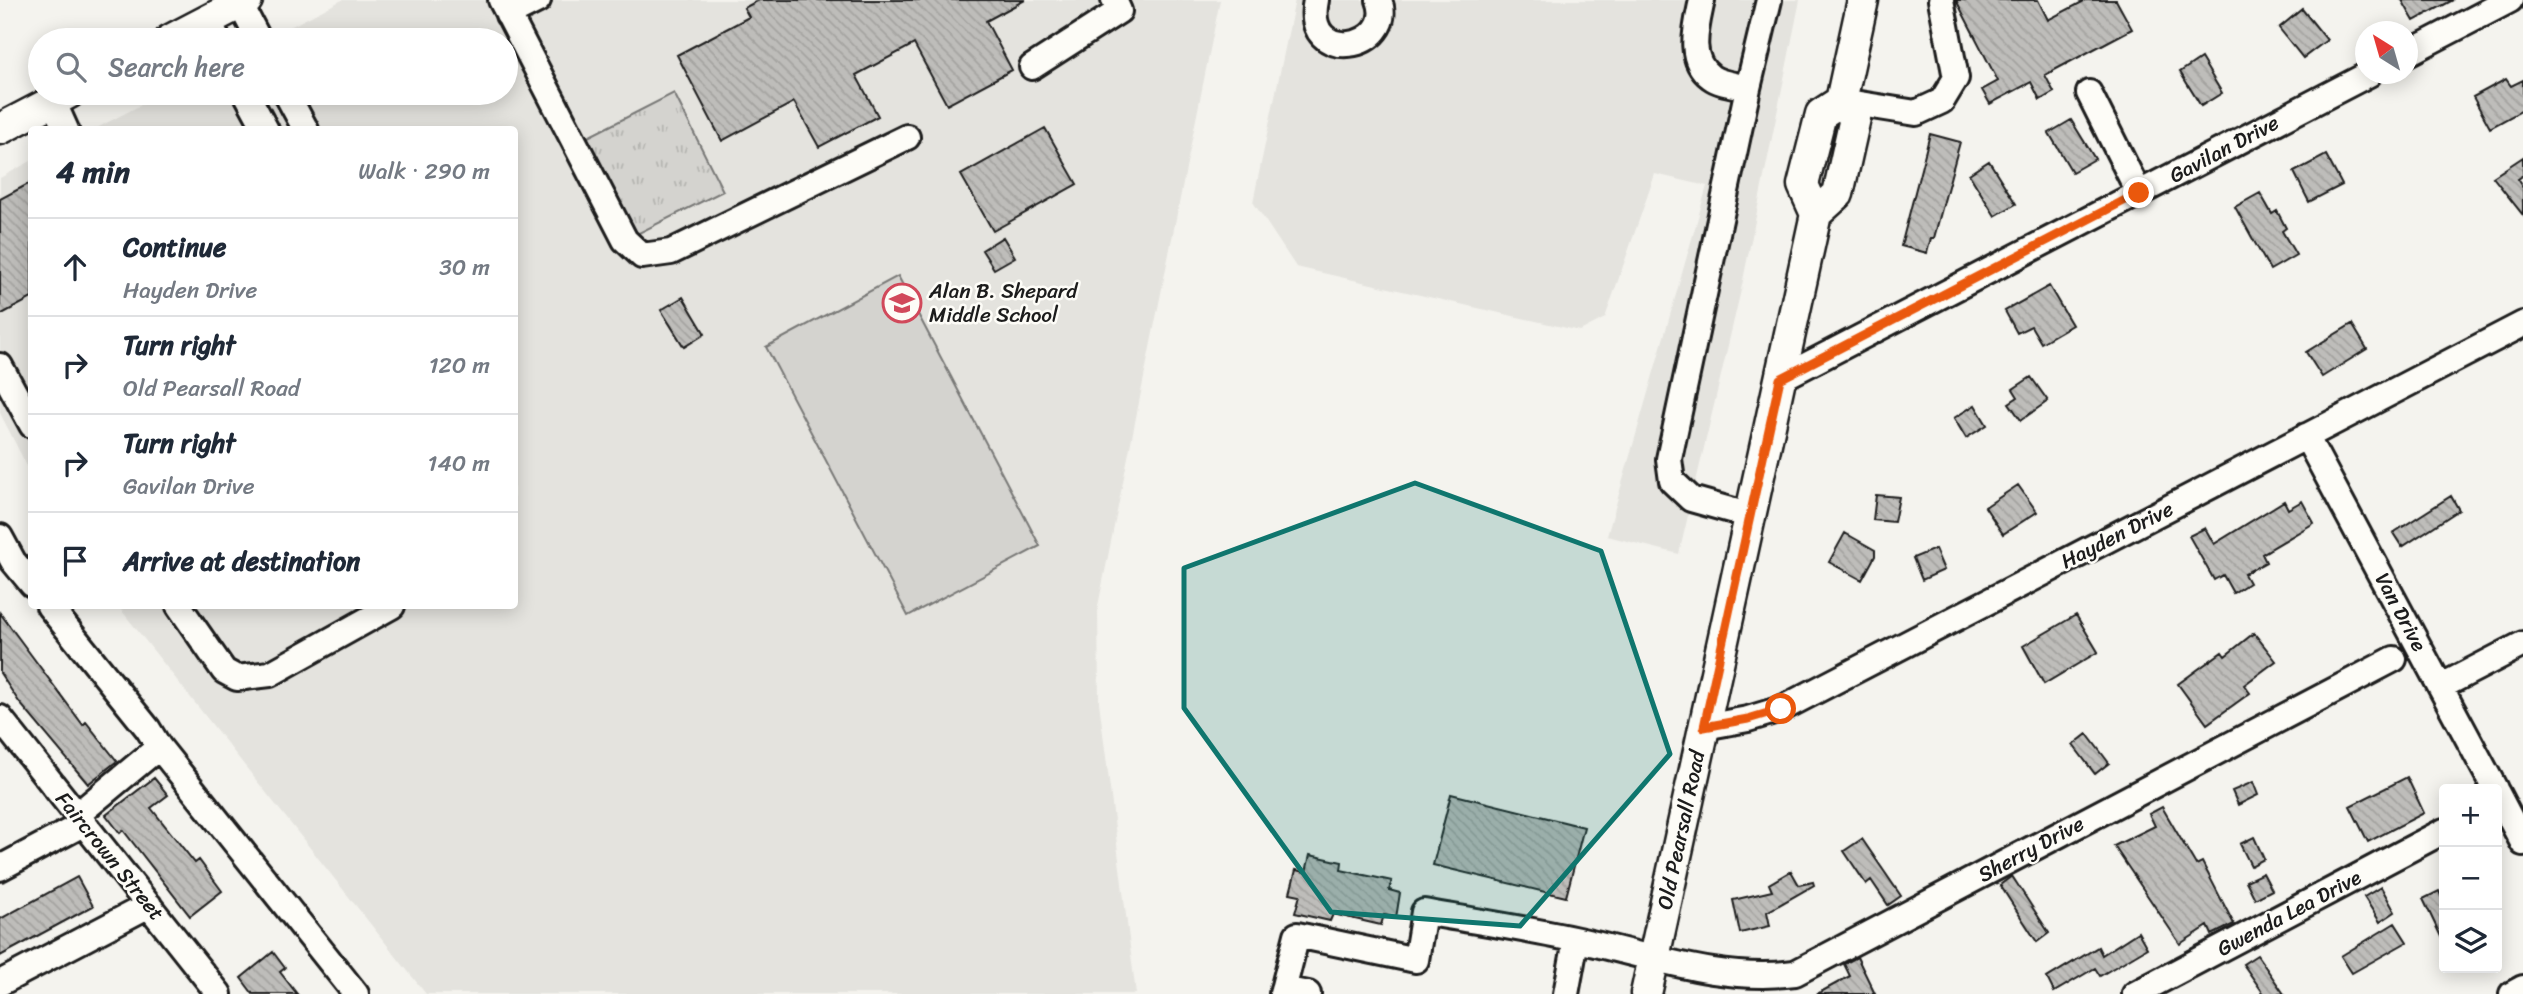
<!DOCTYPE html>
<html lang="en">
<head>
<meta charset="utf-8">
<style>
	:root { --surface:#fff; --page:#f6f6f7; --text:#1f2937; --muted:#747a83; --line:#e0e1e3 }
	body { margin:0; font-family:Sriracha,sans-serif; background:var(--page); color:var(--text) }
	.controls { position:absolute; right:21px; bottom:21px; display:grid; overflow:hidden; border-radius:7px; box-shadow:0 4px 18px #0003 }
	.controls button { width:63px; height:63px; display:grid; place-items:center; padding:0; border:0; border-bottom:2px solid var(--line); background:var(--surface); color:var(--text); font:35px sans-serif }
	.compass { position:absolute; left:2355px; top:21px; width:63px; height:63px; border-radius:50%; background:var(--surface); box-shadow:0 4px 18px #0003; rotate:323deg }
	.stop { position:absolute; width:21px; height:21px; margin:-16px; border:5px solid #ea580c; border-radius:50%; background:#fff }
	.stop.end { background:#ea580c; border-color:#fff; box-shadow:0 2px 7px #0008 }
	.list { margin:0; padding:0; list-style:none }
	h2 { display:flex; justify-content:space-between; align-items:center; height:91px; margin:0; padding:0 28px; font-size:30px }
	h2 small { font-size:23px; font-weight:400; color:var(--muted) }
	.list li { display:grid; grid-template-columns:46px 1fr auto; gap:21px; align-items:center; box-sizing:border-box; height:98px; padding:0 28px; border-top:2px solid var(--line) }
	.list b { display:block; font-size:26px; white-space:nowrap }
	.list p { margin:0; font-size:23px; white-space:nowrap; color:var(--muted) }
	.list em { font-size:23px; font-style:normal; color:var(--muted) }
	.icon { flex:none; width:38px; height:38px; fill:none; stroke:currentColor; stroke-width:2; stroke-linecap:round; stroke-linejoin:round }
	.map { position:relative; flex:none; width:2523px; height:994px; overflow:hidden }
	.search { position:absolute; background:var(--surface); box-shadow:0 4px 18px #0003; left:28px; top:28px; width:490px; height:77px; display:flex; align-items:center; gap:18px; box-sizing:border-box; padding:0 24px; border-radius:38px; color:var(--muted); font-size:26px }
	.panel { position:absolute; background:var(--surface); box-shadow:0 4px 18px #0003; left:28px; top:126px; width:490px; height:483px; border-radius:7px }
	.map>svg:first-child { display:block }
	.built { fill:#e4e3de }
	.grass { fill:#d4d3cf; stroke:#787876; stroke-width:2 }
	.park { fill:url(#park-tufts); stroke:#787876; stroke-width:2 }
	.building { fill:url(#building-back-hatch); stroke:#1c1c1c; stroke-width:2 }
	.lines { fill:none; stroke-linecap:round; stroke-linejoin:round }
	.minor-casing { stroke:#1c1c1c; stroke-width:30 }
	.major-casing { stroke:#1c1c1c; stroke-width:35 }
	.minor { stroke:#fdfcf7; stroke-width:24 }
	.major { stroke:#fdfcf7; stroke-width:30 }
	.route { stroke:#ea580c; stroke-width:9 }
	.marked { fill:#0f766e; fill-opacity:0.2; stroke:#0f766e; stroke-width:5; stroke-linejoin:round }
	.labels { text-anchor:middle; dominant-baseline:central; stroke-width:5; stroke-linejoin:round; paint-order:stroke }
	.street-label { font-size:21px; fill:#1c1c1c; stroke:#fdfcf7 }
	.poi-label { font-size:21px; fill:#1c1c1c; stroke:#fdfcf7; text-anchor:start }
</style>
</head>
<body>
<div class="map">
<svg width="2523" height="994" viewBox="0 0 2523 994">
	<defs>
		<pattern id="park-tufts" width="24" height="20" patternUnits="userSpaceOnUse" patternTransform="scale(1.75)"><rect width="24" height="20" fill="#d4d3cf"/><path d="M3 7l-1-3M5 7V3M7 7l1-3M15 17l-1-3M17 17v-4M19 17l1-3" fill="none" stroke="#b5b5b1"/></pattern>
		<pattern id="building-back-hatch" width="6" height="6" patternUnits="userSpaceOnUse" patternTransform="scale(1.75)"><rect width="6" height="6" fill="#bebdba"/><path d="M-1 5l2 2M0 0l6 6M5-1l2 2" fill="none" stroke="#a3a29f"/></pattern>
	</defs>
	<rect width="100%" height="100%" fill="#f4f3ee"/>
	<filter id="ink" filterUnits="userSpaceOnUse"><feTurbulence type="fractalNoise" baseFrequency=".0143" numOctaves="2"/><feDisplacementMap in="SourceGraphic" scale="14" xChannelSelector="R" yChannelSelector="G"/><feConvolveMatrix kernelMatrix="1 2 1 2 8 2 1 2 1" color-interpolation-filters="sRGB"/></filter>
	<g filter="url(#ink)">
		<path class="built" d="M342,0H1220L1098,606L1099,702L1136,994H426L118,606H514V130H93L164,93H506V40H265Z
			M1295,0H1800L1741,290L1679,554L1607,536L1707,186L1655,174L1605,318L1580,331L1296,267L1253,202Z
			M31,161V474L0,413V178Z"/>
		<path class="grass" d="M898,276L1040,546L908,616L766,347Z"/>
		<path class="park" d="M674,93L723,191L635,235L586,138Z"/>
		<path class="building" d="M759,0H1025L986,21L1012,70L947,105L914,44L856,75L878,116L819,147L794,102L722,141L677,55L749,17L744,8Z
			M1956,0H2038L2048,20L2086,0H2116L2132,29L2045,75L2054,92L2040,100L2031,82L1990,104L1982,90L1998,81Z
			M2402,0H2453L2414,21Z
			M2302,9L2327,40L2303,58L2279,28Z
			M2201,58L2222,93L2201,106L2180,72Z
			M2506,79L2511,86L2523,80V110L2490,128L2473,97Z
			M2071,120L2095,159L2072,172L2049,133Z
			M1045,128L1077,184L993,231L961,175Z
			M1930,134L1960,142L1934,238H1931L1927,253L1901,246Z
			M2326,155L2342,185L2309,202L2294,172Z
			M2523,157V175L2517,179L2523,188V215L2493,177Z
			M1989,161L2016,204L1995,216L1969,174Z
			M32,182V298L0,315V199Z
			M2260,193L2272,214L2277,211L2286,228L2282,231L2296,255L2270,270L2235,207Z
			M1003,237L1015,257L994,269L982,250Z
			M2049,286L2072,325L2041,343L2031,326L2017,333L2005,311Z
			M683,297L705,334L684,347L661,310Z
			M2352,324L2367,349L2322,377L2306,352Z
			M2031,377L2048,401L2021,420L2009,403L2018,397L2013,389Z
			M1975,405L1987,425L1966,438L1954,418Z
			M2018,485L2037,512L2003,534L1985,507Z
			M1876,495L1899,497L1894,522L1873,520Z
			M2451,496L2459,510L2402,547L2393,533Z
			M2284,501L2288,509L2302,501L2314,523L2262,554L2266,562L2244,574L2249,583L2233,593L2223,575L2214,580L2189,536L2205,528L2214,544Z
			M1845,533L1875,550V556L1862,580L1829,562Z
			M1935,549L1944,570L1922,580L1913,558Z
			M0,613L83,725L86,722L117,761L88,784L19,702L0,673Z
			M2076,615L2098,652L2044,684L2023,646Z
			M2254,633L2276,661L2244,685L2250,693L2207,724L2178,684L2222,652L2225,656Z
			M2087,734L2109,763L2095,774L2073,745Z
			M2407,777L2424,813L2368,842L2350,806Z
			M154,778L168,795L151,808L195,863L199,860L222,891L190,916L123,830L120,833L106,815Z
			M2253,782L2258,795L2238,805L2232,791Z
			M1451,794L1584,827L1566,897L1433,865Z
			M2162,807L2196,865L2202,862L2234,924L2212,935L2208,926L2180,944L2114,846L2155,826L2149,814Z
			M2254,837L2264,859L2251,866L2240,844Z
			M1862,839L1901,896L1888,905L1871,880L1866,884L1844,851Z
			M1310,855L1342,862L1341,870L1392,881L1389,890L1400,893L1396,918L1384,915L1381,925L1333,914L1330,921L1295,913L1300,895L1290,893L1296,870L1306,872Z
			M1791,871L1799,885L1813,882L1814,885L1767,912L1770,926L1740,933L1733,900L1772,891L1769,884Z
			M2263,873L2272,890L2255,899L2246,881Z
			M2012,876L2049,933L2037,942L2000,885Z
			M77,877L93,906L0,956V919Z
			M2381,887L2395,912L2380,922L2364,897Z
			M2439,891L2444,902V943L2423,899Z
			M2395,923L2407,942L2352,973L2341,956Z
			M2138,932L2147,948L2100,976L2095,968L2054,992L2047,978L2098,947L2102,955Z
			M273,952L285,968L280,972L297,994H253L241,978Z
			M2257,955L2284,994H2264L2243,964Z
			M1857,957L1875,994H1817L1850,976L1844,964Z"/>
		<g class="lines">
			<defs>
				<path id="minor" d="M501,0L625,240L642,256L671,252L907,137
					M1316,0C1302,68 1398,49 1379,0
					M1702,0C1697,25 1686,59 1711,77C1720,84 1738,85 1748,88L1669,459L1672,481L1691,499L1748,515
					M240,4L259,40
					M508,15L538,0
					M207,20L218,40
					M2408,53L2510,0
					M1032,67L1119,11L1114,0
					M1748,88L1769,0
					M246,93L266,130
					M286,93L306,130
					M2089,93L2139,193
					M53,101L66,130
					M1841,101L1916,113L1942,101L1956,78L1941,0
					M0,366L32,425
					M1780,379L2369,74
					M2306,436L2495,789
					M0,537L13,561L32,584
					M49,606L148,729L159,747L77,815
					M179,606L224,671L237,678L270,674L392,606
					M2442,686L2523,644
					M0,718L219,994
					M1704,727L1748,719L1781,709L2523,324
					M159,747L356,994
					M2497,793L2523,843
					M0,868L83,824
					M0,983L149,905
					M1283,989L1308,994
					M1282,994L1297,935L1416,960L1424,912C1479,922 1536,930 1591,943C1660,959 1724,982 1795,973L2394,659
					M1566,994L1576,940
					M2135,994L2444,831
					M2512,994L2523,988"/>
				<path id="major" d="M170,40L247,0
					M0,129L69,93
					M1816,214L1803,185L1821,114L1841,101L1863,0
					M1646,994L1816,214L1838,194L1855,118L1841,101"/>
			</defs>
			<use href="#minor" class="minor-casing"/>
			<use href="#major" class="major-casing"/>
			<use href="#minor" class="minor"/>
			<use href="#major" class="major"/>
		</g>
	</g>
	<g class="lines" filter="url(#ink)">
		<path class="route" d="M1781,709L1748,719L1704,727L1780,379L2139,193"/>
	</g>
	<path class="marked" d="M1415,483L1601,551L1670,754L1520,926L1331,912L1184,708V568Z"/>
	<defs>
		<symbol id="school-ring" viewBox="-11 -11 22 22"><circle r="9.5" fill="#fdfcf7" stroke="#d1495b" stroke-width="1.5"/><path d="M0-5L7-2L0 1L-7-2ZM-4 1L0 2.5L4 1V4Q0 6-4 4Z" fill="#d1495b"/></symbol>
	</defs>
	<g fill-rule="evenodd">
		<use href="#school-ring" x="880" y="281" width="44" height="44"/>
	</g>
	<g class="labels">
		<g class="street-label">
			<text transform="translate(2224 149) rotate(-28)">Gavilan Drive</text>
			<text transform="translate(2117 535) rotate(-27)">Hayden Drive</text>
			<text transform="translate(2401 612) rotate(62)">Van Drive</text>
			<text transform="translate(1681 830) rotate(-78)">Old Pearsall Road</text>
			<text transform="translate(2031 849) rotate(-28)">Sherry Drive</text>
			<text transform="translate(110 856) rotate(51)">Faircrown Street</text>
			<text transform="translate(2289 913) rotate(-28)">Gwenda Lea Drive</text>
		</g>
		<g class="poi-label">
			<text x="929" y="291">Alan B. Shepard<tspan x="929" dy="24">Middle School</tspan></text>
		</g>
	</g>
</svg>
<div class="controls">
<button>+</button>
<button>−</button>
<button><svg class="icon" aria-label="layers" viewBox="0 0 24 24"><path d="M12 4l9 5-9 5-9-5zM3 14l9 5 9-5"/></svg></button>
</div>
<svg class="compass" viewBox="-18 -18 36 36"><path d="M0-13l5 13h-10z" fill="#e53935"/><path d="M0 13l5-13h-10z" fill="#747a83"/></svg>
<div class="stop" style="left:1781px;top:709px"></div>
<div class="stop end" style="left:2139px;top:193px"></div>
<div class="search"><svg class="icon" aria-label="search" viewBox="0 0 24 24"><circle cx="10" cy="10" r="6"/><path d="M15 15l6 6"/></svg>Search here</div>
<section class="panel">
<h2>4 min<small>Walk · 290 m</small></h2>
<ul class="list">
<li><svg class="icon" aria-label="ahead" viewBox="0 0 24 24"><path d="M12 20V5M6 11l6-6 6 6"/></svg><div><b>Continue</b><p>Hayden Drive</p></div><em>30 m</em></li>
<li><svg class="icon" aria-label="right" viewBox="0 0 24 24"><path d="M7 20v-9h11M14 6l5 5-5 5"/></svg><div><b>Turn right</b><p>Old Pearsall Road</p></div><em>120 m</em></li>
<li><svg class="icon" aria-label="right" viewBox="0 0 24 24"><path d="M7 20v-9h11M14 6l5 5-5 5"/></svg><div><b>Turn right</b><p>Gavilan Drive</p></div><em>140 m</em></li>
<li><svg class="icon" aria-label="arrive" viewBox="0 0 24 24"><path d="M6 21V4h12l-3 4 3 4H6"/></svg><div><b>Arrive at destination</b></div></li>
</ul>
</section>
</div>
</body>
</html>
